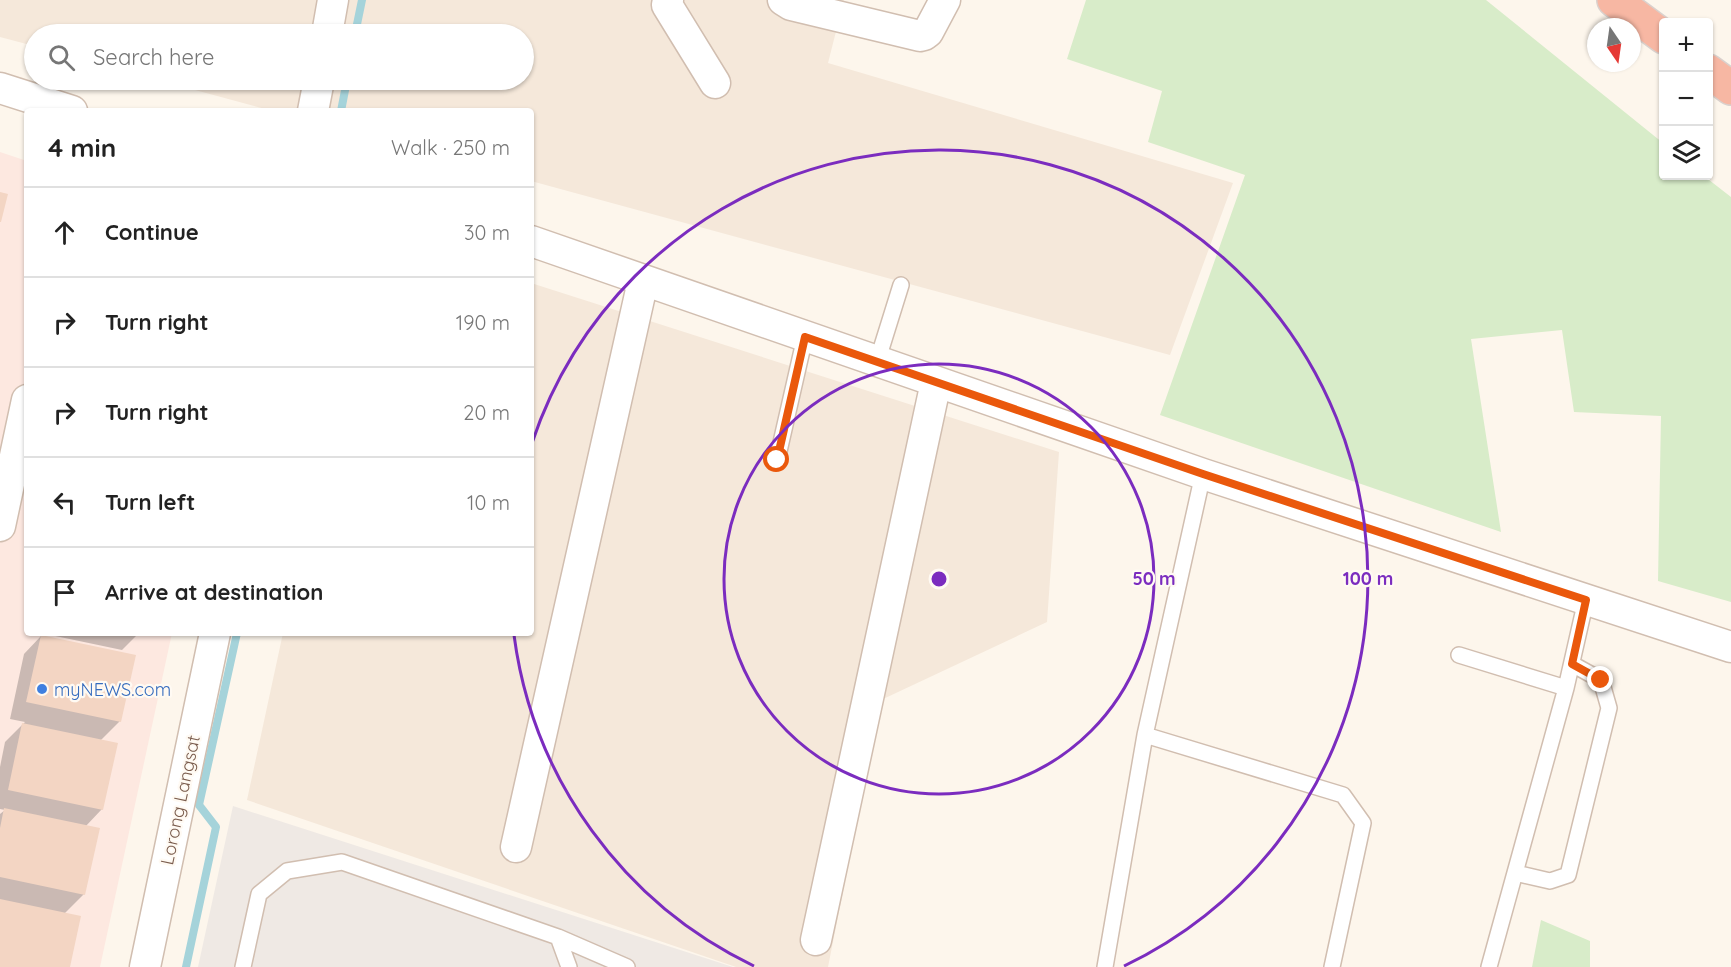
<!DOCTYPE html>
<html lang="en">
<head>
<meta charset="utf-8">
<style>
	:root { --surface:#fff; --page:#f6f6f6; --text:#222; --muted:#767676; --line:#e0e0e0 }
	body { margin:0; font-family:Quicksand,sans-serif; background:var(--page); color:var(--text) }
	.controls { position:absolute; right:18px; top:18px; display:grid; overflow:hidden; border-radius:6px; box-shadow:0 2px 4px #0004 }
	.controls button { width:54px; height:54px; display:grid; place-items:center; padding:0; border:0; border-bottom:2px solid var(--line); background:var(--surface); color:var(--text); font:30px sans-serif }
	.compass { position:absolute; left:1587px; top:18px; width:54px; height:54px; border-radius:50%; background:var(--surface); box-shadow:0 2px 4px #0004; rotate:167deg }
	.stop { position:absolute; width:18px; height:18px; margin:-14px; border:4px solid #ea580c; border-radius:50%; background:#fff }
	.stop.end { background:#ea580c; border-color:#fff; box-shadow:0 2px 6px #0008 }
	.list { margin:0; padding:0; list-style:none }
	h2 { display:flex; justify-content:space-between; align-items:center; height:78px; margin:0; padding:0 24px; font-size:26px }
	h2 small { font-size:20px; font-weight:400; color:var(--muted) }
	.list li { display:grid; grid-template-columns:39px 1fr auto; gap:18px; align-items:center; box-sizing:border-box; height:90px; padding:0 24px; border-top:2px solid var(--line) }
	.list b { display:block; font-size:22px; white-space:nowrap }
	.list em { font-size:20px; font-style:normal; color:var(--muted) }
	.icon { flex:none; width:33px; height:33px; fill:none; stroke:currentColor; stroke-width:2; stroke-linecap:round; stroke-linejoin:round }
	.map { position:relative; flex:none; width:1731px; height:967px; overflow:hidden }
	.search { position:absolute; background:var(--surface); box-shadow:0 2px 4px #0004; left:24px; top:24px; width:510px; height:66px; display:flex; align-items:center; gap:15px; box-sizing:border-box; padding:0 21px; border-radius:33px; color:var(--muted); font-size:22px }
	.panel { position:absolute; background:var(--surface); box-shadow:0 2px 4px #0004; left:24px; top:108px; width:510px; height:528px; border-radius:6px }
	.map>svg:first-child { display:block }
	.residential { fill:#f5e8da }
	.commercial { fill:#fde8e0 }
	.industrial { fill:#efe9e4 }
	.green { fill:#d8ecc9 }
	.shadow { fill:#0003 }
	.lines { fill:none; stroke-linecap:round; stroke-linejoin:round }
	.stream { stroke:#a5d3da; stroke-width:8 }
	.building { fill:#f3d5c3 }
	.lane-casing { stroke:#d1beb0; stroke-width:18 }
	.street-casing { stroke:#d1beb0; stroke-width:33 }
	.highway-casing { stroke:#dad1cd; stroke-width:36 }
	.lane { stroke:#fff; stroke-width:15 }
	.street { stroke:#fff; stroke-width:30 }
	.highway { stroke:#f7b7a3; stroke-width:33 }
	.route { stroke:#ea580c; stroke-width:8 }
	.ring { fill:none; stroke:#7b2cbf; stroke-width:3 }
	.shop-dot { fill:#3f7fe0; stroke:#fffaf3; stroke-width:2 }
	.labels { text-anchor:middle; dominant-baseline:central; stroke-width:4.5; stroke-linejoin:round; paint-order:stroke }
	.shop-label { font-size:18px; fill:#366cbe; stroke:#fffaf3; text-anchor:start }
	.street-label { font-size:18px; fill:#7a5c4d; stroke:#fffaf3 }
	.centre { fill:#7b2cbf; stroke:#fffaf3; stroke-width:3 }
	.ring-label { font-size:18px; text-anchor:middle; font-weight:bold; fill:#7b2cbf; stroke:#fffaf3; stroke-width:4.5; stroke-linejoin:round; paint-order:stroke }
</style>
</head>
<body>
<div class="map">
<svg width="1731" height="967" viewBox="0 0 1731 967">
	<rect width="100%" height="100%" fill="#fdf6ec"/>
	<path class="residential" d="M0,0H844L828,63L1233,183L1170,355L531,181V111H273L158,80H524V34H34V46L0,37Z
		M531,283L1059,452L1047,622L881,700L828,967H736L247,800L283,633H531Z"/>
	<path class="commercial" d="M0,152L27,161V633H172L100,967H0Z"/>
	<path class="industrial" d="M233,806L733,967H198Z"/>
	<path class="green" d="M1086,0H1486L1663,143L1664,176H1704L1731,197V602L1658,581L1661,416L1574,412L1562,330L1471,339L1501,532L1160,415L1245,175L1148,142L1162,91L1067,59Z
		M1541,920L1590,941V967H1532Z"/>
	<path class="shadow" d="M41,633H139L122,650Z
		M41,636L120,721L100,741L102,809L85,827L84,894L64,914L69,967H0V814L5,810L0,809V767L5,742L25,722L10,719L24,654Z"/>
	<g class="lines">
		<path class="stream" d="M355,34L362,0
			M341,111L347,80
			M186,967L216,827L199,805L237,633"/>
	</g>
	<path class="building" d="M0,192L8,194L1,222H0Z
		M41,635L136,655L121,722L26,702Z
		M22,723L118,743L103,810L8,790Z
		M4,808L100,828L85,895L0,877V828Z
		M0,899L81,916L70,967H0Z"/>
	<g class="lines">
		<defs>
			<path id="lane" d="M877,362L901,285
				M777,460L805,337
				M1459,655L1566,688
				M1145,735L1343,795L1363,823L1332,967
				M1515,873L1550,881L1568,875L1609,708L1601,680L1572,664
				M558,937L627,967
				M243,967L259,894L287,871L342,862L558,937L569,967
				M1105,967L1145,735L1203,474
				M1489,967L1566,688L1586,600"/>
			<path id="street" d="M668,0L667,5L715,83
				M783,0L791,5L920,36L924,35L928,32L945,0
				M327,34L333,0
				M0,88L72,111
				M313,111L319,80
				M531,241L1203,474L1731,647
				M0,526L27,400
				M516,847L643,281
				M816,940L936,382
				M145,967L215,633"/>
			<path id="highway" d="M1614,0L1664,37
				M1708,71L1731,88"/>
		</defs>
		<use href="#lane" class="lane-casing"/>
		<use href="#street" class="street-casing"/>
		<use href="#highway" class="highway-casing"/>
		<use href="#lane" class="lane"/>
		<use href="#street" class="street"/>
		<use href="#highway" class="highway"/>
	</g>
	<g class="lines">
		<path class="route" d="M777,460L805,337L1203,474L1586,600L1572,664L1601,680"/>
	</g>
	<g class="ring">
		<circle cx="939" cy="579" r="215"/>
		<path d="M754 966A429 429 0 0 1 514 635M532 443A429 429 0 1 1 1124 966"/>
	</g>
	<circle class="shop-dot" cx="42" cy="689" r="6"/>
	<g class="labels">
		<g class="shop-label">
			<text x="54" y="689">myNEWS.com</text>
		</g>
		<g class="street-label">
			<text transform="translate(180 800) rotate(-78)">Lorong Langsat</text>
		</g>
	</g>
	<circle cx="939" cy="579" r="9" class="centre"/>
	<g class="ring-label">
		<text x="1154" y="585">50 m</text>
		<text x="1368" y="585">100 m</text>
	</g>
</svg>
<div class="controls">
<button>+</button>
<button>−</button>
<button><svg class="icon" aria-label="layers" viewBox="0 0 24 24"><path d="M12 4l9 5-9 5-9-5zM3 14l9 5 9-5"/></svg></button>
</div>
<svg class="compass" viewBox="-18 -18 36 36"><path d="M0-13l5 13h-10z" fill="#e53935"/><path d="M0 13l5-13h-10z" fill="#767676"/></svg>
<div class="stop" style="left:777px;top:460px"></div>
<div class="stop end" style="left:1601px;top:680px"></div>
<div class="search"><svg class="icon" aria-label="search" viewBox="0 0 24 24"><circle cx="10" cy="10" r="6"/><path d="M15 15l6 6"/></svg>Search here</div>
<section class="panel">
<h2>4 min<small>Walk · 250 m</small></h2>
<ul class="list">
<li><svg class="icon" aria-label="ahead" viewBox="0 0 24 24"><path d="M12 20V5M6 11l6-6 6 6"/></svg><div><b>Continue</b></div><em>30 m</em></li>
<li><svg class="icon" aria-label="right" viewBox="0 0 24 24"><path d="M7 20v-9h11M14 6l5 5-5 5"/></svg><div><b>Turn right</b></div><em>190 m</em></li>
<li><svg class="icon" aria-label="right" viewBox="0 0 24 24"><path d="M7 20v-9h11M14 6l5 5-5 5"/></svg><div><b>Turn right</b></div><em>20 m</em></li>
<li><svg class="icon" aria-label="left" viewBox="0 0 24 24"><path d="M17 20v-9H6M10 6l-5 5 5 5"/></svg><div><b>Turn left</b></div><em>10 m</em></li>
<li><svg class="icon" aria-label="arrive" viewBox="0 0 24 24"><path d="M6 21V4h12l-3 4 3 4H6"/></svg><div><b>Arrive at destination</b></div></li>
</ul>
</section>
</div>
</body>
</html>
